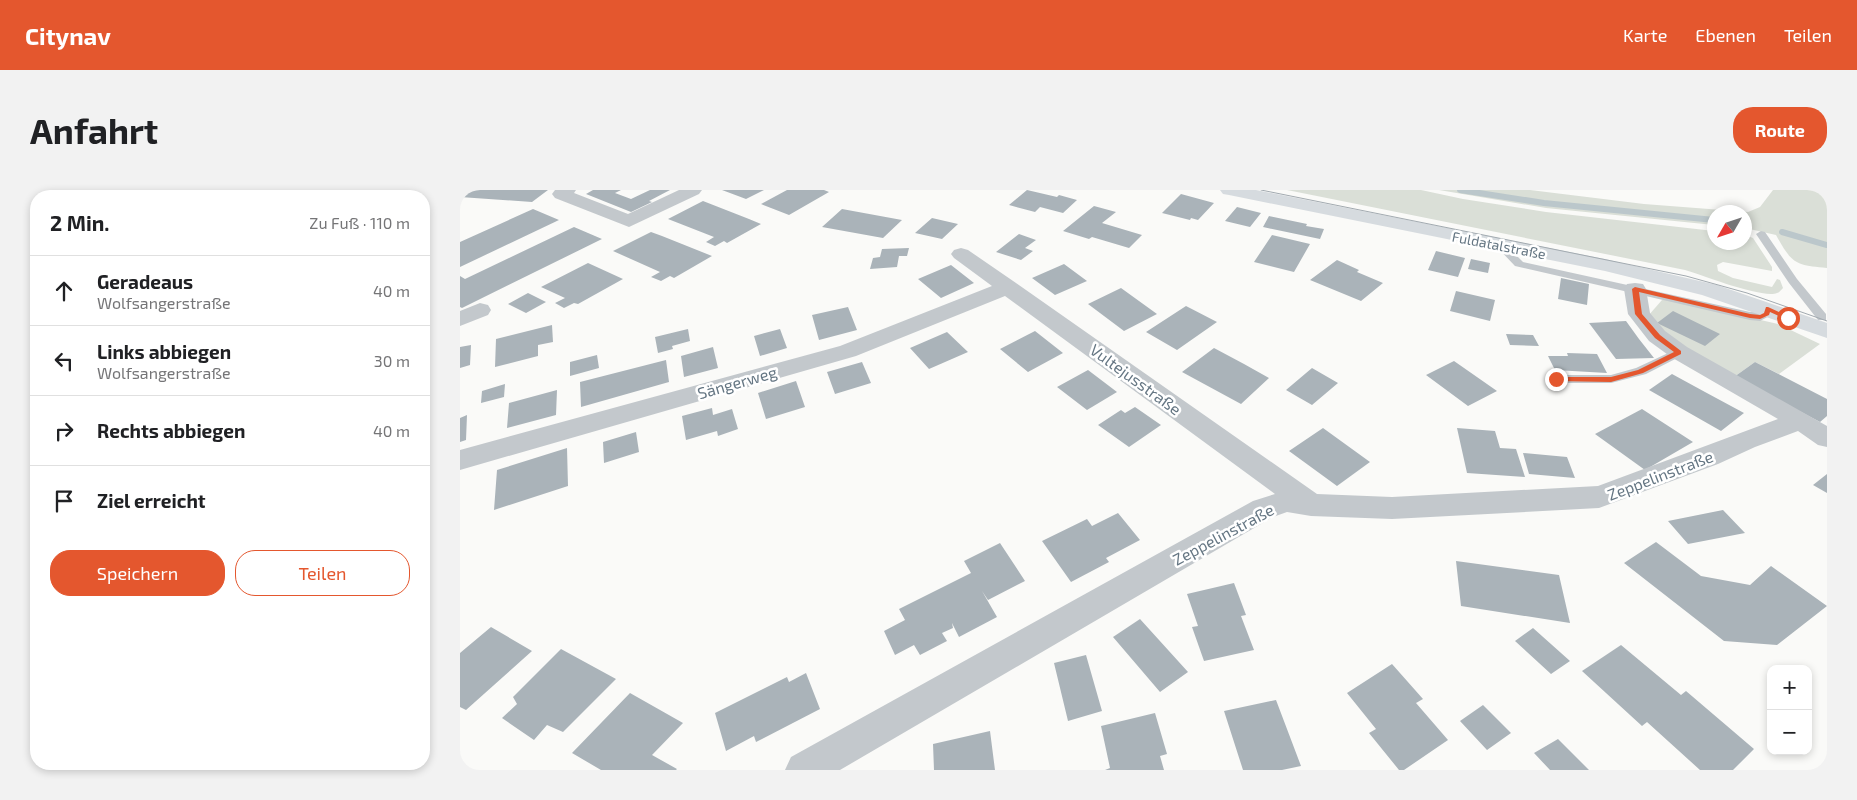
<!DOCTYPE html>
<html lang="de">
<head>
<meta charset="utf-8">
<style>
	:root { --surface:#fff; --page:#f2f2f2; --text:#202124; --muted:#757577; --line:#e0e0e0; --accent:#e4572e }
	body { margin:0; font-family:"Exo 2",sans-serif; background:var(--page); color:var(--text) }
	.controls { position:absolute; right:15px; bottom:15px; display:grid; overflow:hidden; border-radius:10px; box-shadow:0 2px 8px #0003 }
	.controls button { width:45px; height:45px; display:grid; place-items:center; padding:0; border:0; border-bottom:1px solid var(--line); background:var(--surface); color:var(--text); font:25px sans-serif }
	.compass { position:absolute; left:1247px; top:15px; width:45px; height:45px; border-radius:50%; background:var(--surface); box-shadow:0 2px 8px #0003; rotate:231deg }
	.stop { position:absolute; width:15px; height:15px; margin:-11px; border:4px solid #e4572e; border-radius:50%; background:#fff }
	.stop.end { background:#e4572e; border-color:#fff; box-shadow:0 1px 5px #0008 }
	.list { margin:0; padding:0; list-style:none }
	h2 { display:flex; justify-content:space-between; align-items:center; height:65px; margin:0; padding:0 20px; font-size:21px }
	h2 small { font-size:16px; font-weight:400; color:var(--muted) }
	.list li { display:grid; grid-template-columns:32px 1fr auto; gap:15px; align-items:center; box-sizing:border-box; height:70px; padding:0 20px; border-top:1px solid var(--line) }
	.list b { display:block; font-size:19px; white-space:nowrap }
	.list p { margin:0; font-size:16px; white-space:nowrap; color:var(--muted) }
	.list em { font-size:16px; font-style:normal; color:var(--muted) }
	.actions { display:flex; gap:10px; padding:15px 20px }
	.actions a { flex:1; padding:11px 0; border:1px solid var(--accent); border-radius:20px; text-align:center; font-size:18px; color:var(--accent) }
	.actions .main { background:var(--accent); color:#fff }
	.icon { flex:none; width:28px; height:28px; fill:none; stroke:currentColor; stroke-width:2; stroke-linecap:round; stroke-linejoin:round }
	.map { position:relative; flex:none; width:1367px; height:580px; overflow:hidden; border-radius:20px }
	header { display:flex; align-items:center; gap:30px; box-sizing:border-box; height:70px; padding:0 25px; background:var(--accent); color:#fff }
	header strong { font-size:24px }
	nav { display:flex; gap:28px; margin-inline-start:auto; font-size:18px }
	.intro { display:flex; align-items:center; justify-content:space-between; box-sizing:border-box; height:120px; padding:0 30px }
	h1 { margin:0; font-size:35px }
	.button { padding:12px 22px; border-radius:20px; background:var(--accent); color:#fff; font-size:18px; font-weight:700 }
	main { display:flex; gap:30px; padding:0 30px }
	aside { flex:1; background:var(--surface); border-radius:20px; box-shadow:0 2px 8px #0003 }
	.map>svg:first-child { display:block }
	.green { fill:#dadfd7 }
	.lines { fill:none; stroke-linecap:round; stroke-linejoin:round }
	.stream { stroke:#bbc7cb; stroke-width:6 }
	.building { fill:#aab3b9 }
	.service { fill:#c3c8cc; fill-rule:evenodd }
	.minor { fill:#c3c8cc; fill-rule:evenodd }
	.secondary { fill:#d6dbdf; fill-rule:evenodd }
	.tram { stroke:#a2aab0; stroke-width:1 }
	.route { fill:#e4572e }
	.labels { text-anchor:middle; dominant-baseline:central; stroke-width:5; stroke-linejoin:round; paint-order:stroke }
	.far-street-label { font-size:14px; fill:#657683; stroke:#fff }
	.street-label { font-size:16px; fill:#657683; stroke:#fff }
</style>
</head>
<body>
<header>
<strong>Citynav</strong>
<nav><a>Karte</a><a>Ebenen</a><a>Teilen</a></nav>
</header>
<div class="intro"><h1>Anfahrt</h1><a class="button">Route</a></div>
<main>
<aside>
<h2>2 Min.<small>Zu Fuß · 110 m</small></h2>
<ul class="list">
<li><svg class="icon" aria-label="ahead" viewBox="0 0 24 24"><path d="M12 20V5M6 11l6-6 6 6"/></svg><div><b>Geradeaus</b><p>Wolfsangerstraße</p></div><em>40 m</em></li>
<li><svg class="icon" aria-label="left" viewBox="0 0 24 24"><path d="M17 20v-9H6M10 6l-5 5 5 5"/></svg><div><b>Links abbiegen</b><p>Wolfsangerstraße</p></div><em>30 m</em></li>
<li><svg class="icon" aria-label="right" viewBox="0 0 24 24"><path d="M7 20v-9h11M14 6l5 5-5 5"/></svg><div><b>Rechts abbiegen</b></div><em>40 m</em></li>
<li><svg class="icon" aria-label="arrive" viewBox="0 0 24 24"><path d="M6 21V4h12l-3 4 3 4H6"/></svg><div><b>Ziel erreicht</b></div></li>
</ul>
<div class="actions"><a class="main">Speichern</a><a>Teilen</a></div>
</aside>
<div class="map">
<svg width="1367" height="580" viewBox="0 0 1367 580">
	<rect width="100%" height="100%" fill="#fafaf8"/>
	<path class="green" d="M827,0H961L1003,9L1086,22L1254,41V52H1284L1285,45L1293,48L1312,77V81L1263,72L1257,75L1258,81L1273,88L1312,97L1317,89L1320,90L1323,98C1322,99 1319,103 1317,103C1303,109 1242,85 1225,80Z
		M979,0H1070L1184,14L1288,22L1300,17L1313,0H1367V78C1335,75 1332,74 1316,45L1285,38L1284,22H1254V35L1086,18Z
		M1202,110H1214L1318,134L1360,154L1319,184L1295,172L1274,187L1208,148L1188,126Z"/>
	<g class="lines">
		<path class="stream" d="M1000,0L1084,13L1254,30
			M1284,33H1287
			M1322,42L1367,55"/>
	</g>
	<path class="building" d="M0,0H88L72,12L0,7Z
		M133,0H161L155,3L171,9L190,0H210L189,11L192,12L171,22L126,4Z
		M262,0H304L286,9Z
		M327,0H364L369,2L329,25L301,14Z
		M567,0L597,7L599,5L617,10L603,23L580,17L575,22L549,15Z
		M721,4L754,13L738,30L731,28L730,30L702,23Z
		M243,11L289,29L301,34L267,53L264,51L255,56L246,52L254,47L208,29Z
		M634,16L656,22L642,33L682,45L669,58L632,47L629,49L603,41Z
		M777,17L801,23L790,37L765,31Z
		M73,19L99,30L0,77V52Z
		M382,19L442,30L423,48L362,37Z
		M809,26L847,34L846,36L864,39L860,49L803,37Z
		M472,28L498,34L482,49L455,43Z
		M114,37L142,49L2,118L0,117V86L5,89Z
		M191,42L202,46L252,66L214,88L210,86L201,91L191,87L200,82L153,61Z
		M559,44L576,50L565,58L573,61L561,70L536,62Z
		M812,45L850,54L834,82L794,72Z
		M449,58L447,66H439L437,77L410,79L413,68L420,67L422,59Z
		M976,61L1005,68L998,87L968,80Z
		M1011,69L1030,73L1028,83L1008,79Z
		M877,70L899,80L897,82L923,93L901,111L850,90Z
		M128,73L163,89L118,114L114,113L104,118L95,113L105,108L81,97Z
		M604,74L627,91L595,105L572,88Z
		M491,75L514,93L481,108L458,89Z
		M1101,88L1129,94L1127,115L1098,109Z
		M661,98L697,124L664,141L628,114Z
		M996,101L1035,110L1030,131L990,121Z
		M68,103L86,112L66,123L48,114Z
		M726,116L757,132L717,160L686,142Z
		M388,117L397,140L359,150L352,125Z
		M1213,121L1260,144L1245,156L1197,133Z
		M1166,131L1179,149L1194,168L1156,169L1129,133Z
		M92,135L93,152L78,155V166L35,177L36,149Z
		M228,139L230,151L212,156L213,159L198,163L195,147Z
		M320,139L327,158L300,166L294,146Z
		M575,141L603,163L568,182L540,159Z
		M487,142L508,162L469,179L450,158Z
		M1046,144L1073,145L1079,156L1050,155Z
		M11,155L10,175L0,178V157Z
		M253,157L258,178L224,187L221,166Z
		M754,158L784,174L809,188L781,214L722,182Z
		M1107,163L1137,164L1147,183L1095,180L1088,166H1108Z
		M137,165L139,178L110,186V172Z
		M206,170L209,192L121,217L120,192Z
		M994,171L1037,201L1008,216L966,185Z
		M402,172L411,193L375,204L367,182Z
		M1295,172L1367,209V226L1360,232L1274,187Z
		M852,178L878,193L852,215L826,200Z
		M628,180L657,202L627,220L597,197Z
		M1212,184L1245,202L1284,223L1261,241L1189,200Z
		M336,191L345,217L306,229L298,203Z
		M45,194L44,207L21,213L22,201Z
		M97,200L96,225L47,238L49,213Z
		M675,217L701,235L669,257L638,235L661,220L665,223Z
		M252,218L253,225L272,219L278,239L258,246L257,241L226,250L222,226Z
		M1182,219L1233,252L1185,280L1135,244Z
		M7,225L6,250L0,252V228Z
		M863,238L910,272L877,296L829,261Z
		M997,238L1035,241L1040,258L1056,259L1065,287L1007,283Z
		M176,242L179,262L144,273L143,252Z
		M107,258L108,296L34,320L37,280Z
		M1063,263L1107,267L1115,288L1069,284Z
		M1367,284V303L1353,295Z
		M1263,320L1285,343L1228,354L1208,331Z
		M658,323L680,350L646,368L649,372L611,392L582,351L627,329L632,336Z
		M1196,352L1241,386L1290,395L1311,376L1367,416L1317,455L1264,451L1164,373Z
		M540,353L565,391L528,410L522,401L537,427L499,447L492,433L493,438L482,443L487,451L460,465L454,455L435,465L424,441L445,430L439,419L511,383L504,371Z
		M996,371L1099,385L1110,433L1001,416Z
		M774,393L786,425L781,426L794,460L744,471L732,437L738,436L727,404Z
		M680,429L728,482L700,502L653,447Z
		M31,437L72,461L6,520L0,517V463Z
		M1073,438L1110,471L1091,484L1055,451Z
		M1161,455L1221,505L1226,501L1294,559L1273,580H1240L1187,532L1182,536L1122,481Z
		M101,459L156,489L103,542L87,535L74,550L42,528L57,514L53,507Z
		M626,465L642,521L608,531L594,473Z
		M932,474L963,509L956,513L988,550L944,580H939L909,543L916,539L887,503Z
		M346,483L360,519L296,552L294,546L266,561L255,523L327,487L329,492Z
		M170,503L223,533L192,565L217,579L216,580H141L112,563Z
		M816,510L841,576L822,580H783L764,521Z
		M1023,515L1051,543L1027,560L1000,531Z
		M695,523L707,564L700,566L704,580H645L650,578L641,536Z
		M530,541L535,580H474L473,554Z
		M1098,549L1129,580H1090L1074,563Z"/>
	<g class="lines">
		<path class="service" d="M1301,41L1305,42L1337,89L1366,124V130H1358L1329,93L1296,44Z
			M1040,52L1044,53L1063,72L1290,122H1301L1304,116L1308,115L1314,119L1313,124L1300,131L1290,130L1055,76L1035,55Z
			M1219,158L1225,162L1223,165L1186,184L1151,193H1096L1089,189L1096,185H1151L1176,178Z"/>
		<path class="minor" d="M95,0H116L114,3L168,24L219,0H242L239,4L169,37L95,8L92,4Z
			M501,58L508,60L556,93L857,304L932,307L1138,296L1318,229L1211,167L1189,151L1168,124L1164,99L1167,94L1175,93L1183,94L1186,99L1190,123L1205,141L1227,157L1367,236V257L1358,255L1338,241L1295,257L1258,274L1139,318L932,329L851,326L827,322L813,327L380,580H325L331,567L793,311L815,304L545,106L396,166L0,280V260L380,156L532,96L494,68L491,64L494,60Z
			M20,113L28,115L31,120L28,125L0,136V121Z"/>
		<path class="secondary" d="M760,0H796L1145,69L1257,95L1367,133V148L1242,105L1145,81L769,5L763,4Z"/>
		<path class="tram" d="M801,0L1226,86L1287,103L1367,131"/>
	</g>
	<path class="route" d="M1175,97L1290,124L1300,125L1304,123L1306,117H1308L1332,128L1326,129L1310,122L1309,125L1300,129L1290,128L1179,102L1182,124L1200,145L1221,161V164L1183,183L1151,192L1094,191L1093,189L1096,187H1151L1178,180L1214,162L1195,148L1175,124L1172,99Z"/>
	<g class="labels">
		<g class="far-street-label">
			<text transform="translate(1039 55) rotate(11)">Fuldatalstraße</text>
		</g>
		<g class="street-label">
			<text transform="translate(676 189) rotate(36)">Vultejusstraße</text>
			<text transform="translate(277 192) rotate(-16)">Sängerweg</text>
			<text transform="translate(1200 285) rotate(-21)">Zeppelinstraße</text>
			<text transform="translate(763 344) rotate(-28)">Zeppelinstraße</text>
		</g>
	</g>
</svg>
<div class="controls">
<button>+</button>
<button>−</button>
</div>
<svg class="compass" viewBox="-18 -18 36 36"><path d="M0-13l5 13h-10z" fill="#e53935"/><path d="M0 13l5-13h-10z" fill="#757577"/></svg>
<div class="stop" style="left:1328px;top:128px"></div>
<div class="stop end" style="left:1096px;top:189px"></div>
</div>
</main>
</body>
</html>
